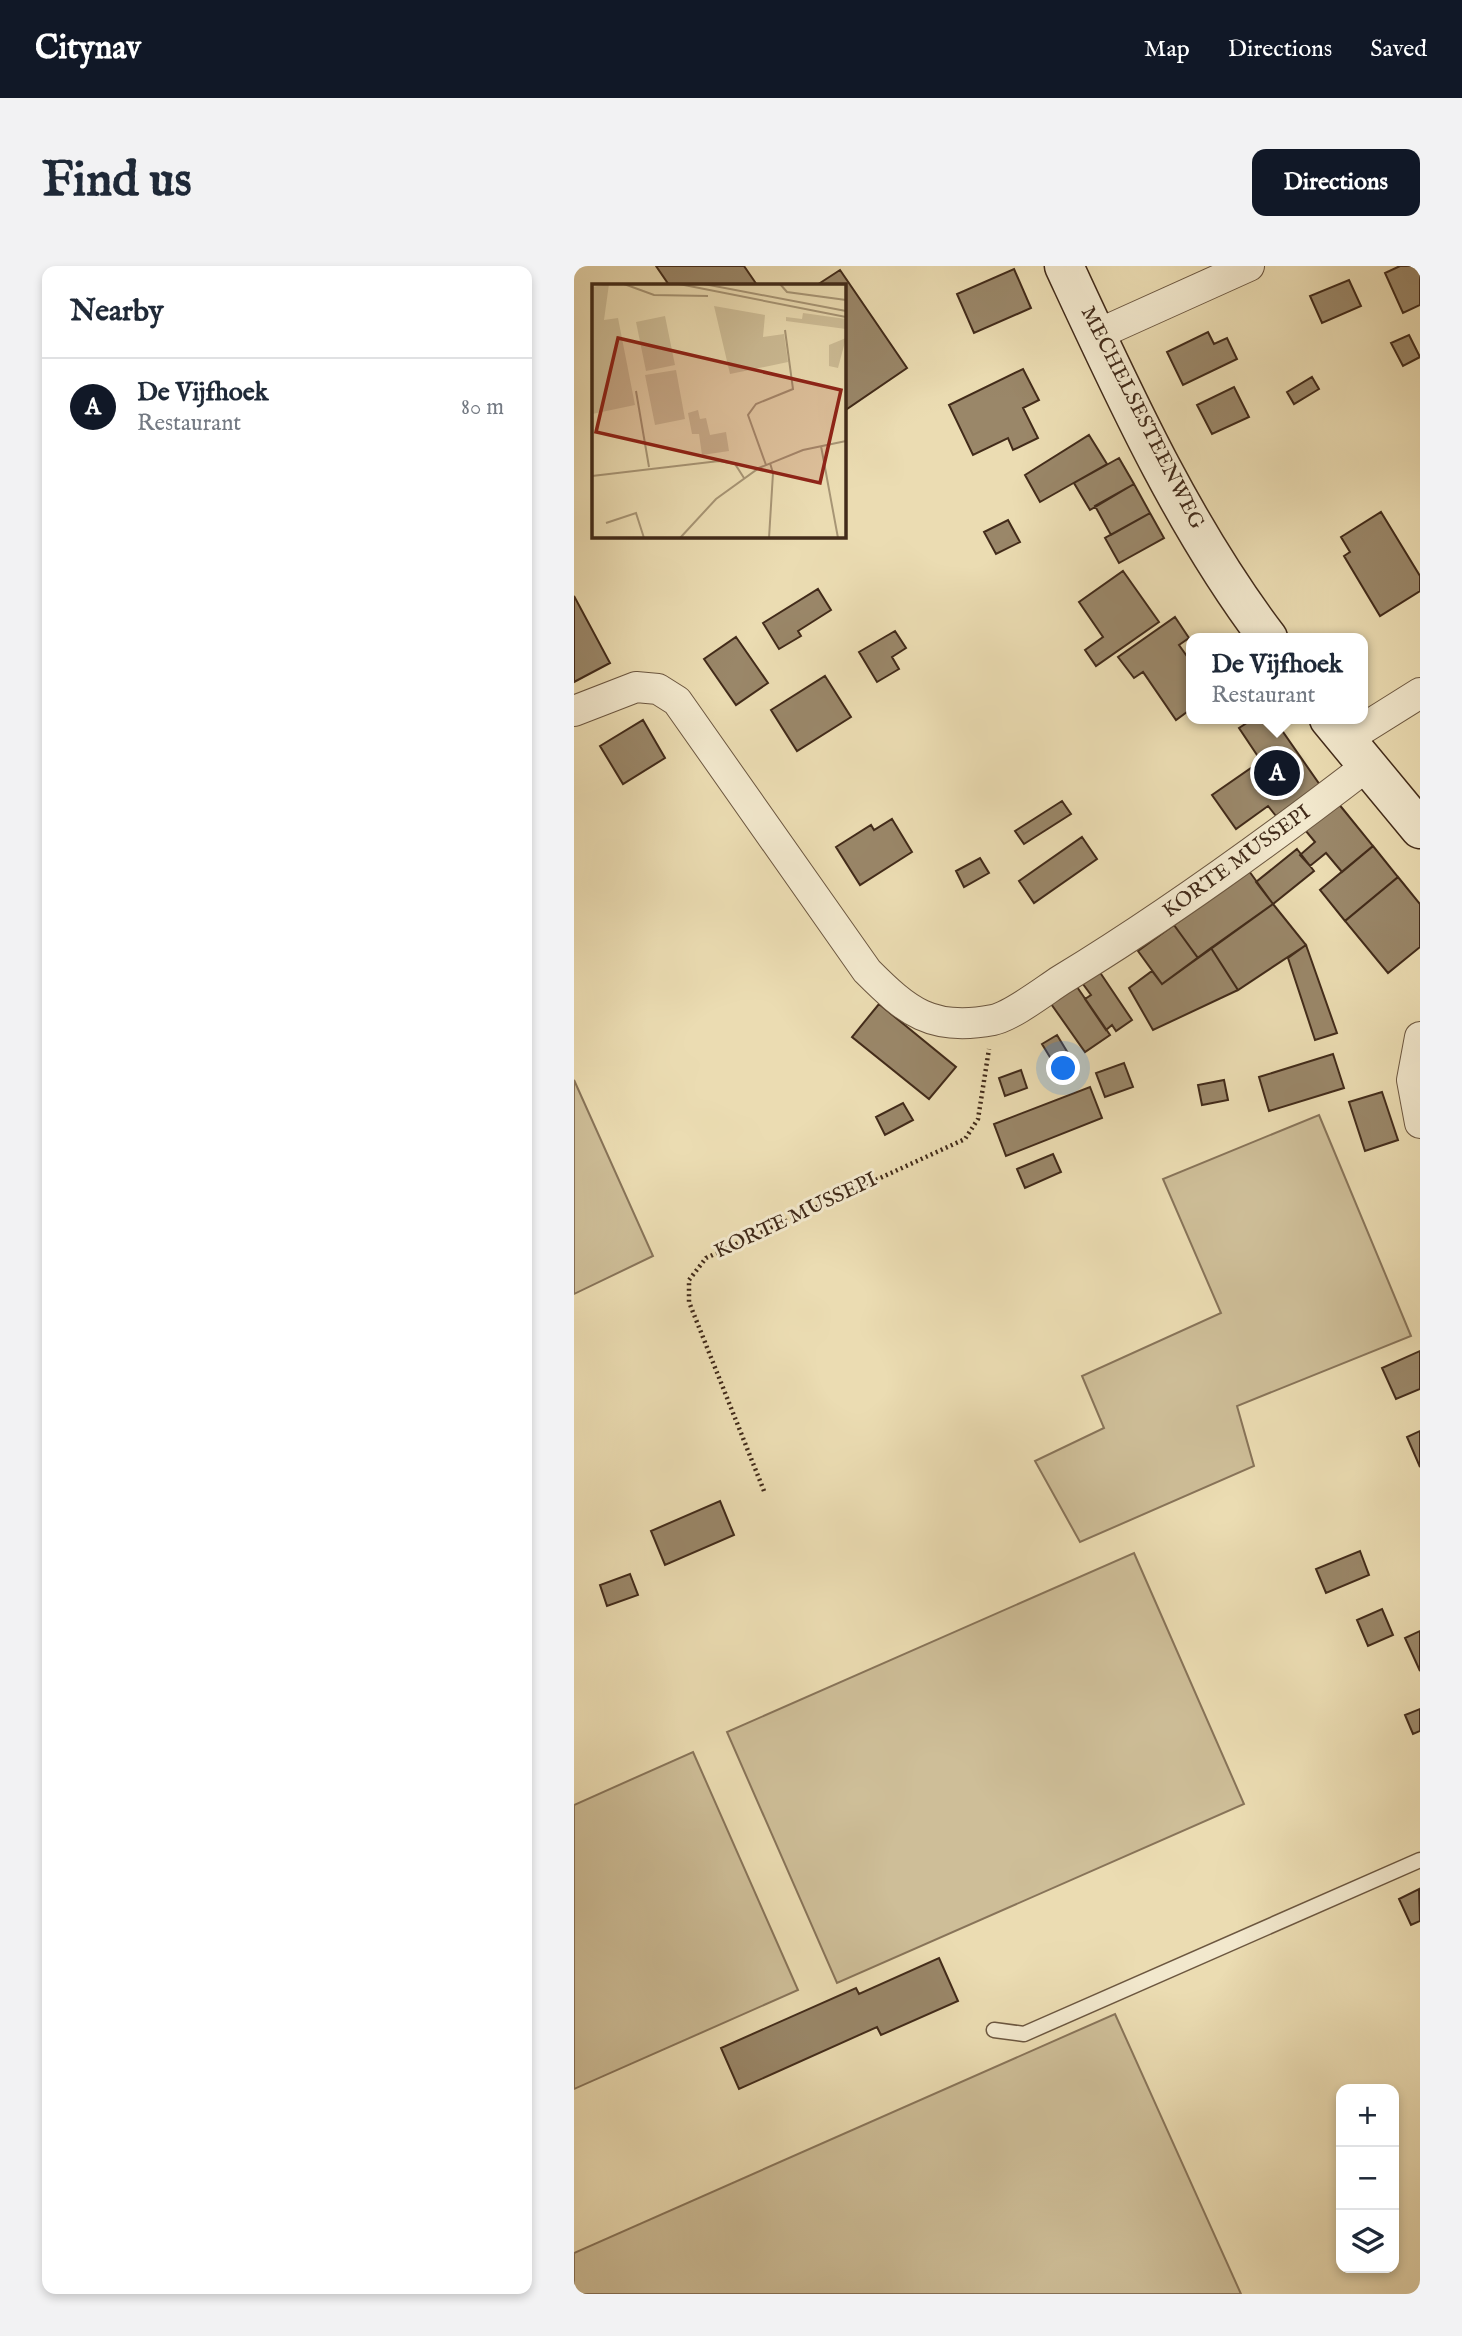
<!DOCTYPE html>
<html lang="en">
<head>
<meta charset="utf-8">
<style>
	:root { --surface:#fff; --page:#f2f2f3; --text:#1f2937; --muted:#747a83; --line:#e0e1e3; --accent:#111827 }
	body { margin:0; font-family:"IM FELL English",serif; background:var(--page); color:var(--text) }
	.controls { position:absolute; right:21px; bottom:21px; display:grid; overflow:hidden; border-radius:14px; box-shadow:0 4px 10px #0003 }
	.controls button { width:63px; height:63px; display:grid; place-items:center; padding:0; border:0; border-bottom:2px solid var(--line); background:var(--surface); color:var(--text); font:35px sans-serif }
	.you { position:absolute; left:490px; top:803px; width:24px; height:24px; margin:-18px; border:5px solid #fff; border-radius:50%; background:#1a73e8; box-shadow:0 0 0 10px #1a73e833 }
	.badge { display:grid; place-items:center; width:46px; height:46px; border-radius:50%; background:var(--accent); color:#fff; font-size:23px; font-weight:700 }
	.pin { position:absolute; translate:-50% -50%; border:4px solid #fff; box-shadow:0 2px 7px #0006 }
	.popup { position:absolute; left:612px; top:367px; width:182px; height:91px; box-sizing:border-box; display:grid; place-content:center; border-radius:14px; background:var(--surface); filter:drop-shadow(0 2px 5px #0005); font-size:23px; white-space:nowrap; color:var(--muted) }
	.popup b { font-size:26px; color:var(--text) }
	.popup::after { content:''; position:absolute; left:50%; top:100%; margin-left:-14px; border:14px solid transparent; border-top-color:var(--surface) }
	.list { margin:0; padding:0; list-style:none }
	h2 { display:flex; justify-content:space-between; align-items:center; height:91px; margin:0; padding:0 28px; font-size:30px }
	h2 small { font-size:23px; font-weight:400; color:var(--muted) }
	.list li { display:grid; grid-template-columns:46px 1fr auto; gap:21px; align-items:center; box-sizing:border-box; height:98px; padding:0 28px; border-top:2px solid var(--line) }
	.list b { display:block; font-size:26px; white-space:nowrap }
	.list p { margin:0; font-size:23px; white-space:nowrap; color:var(--muted) }
	.list em { font-size:23px; font-style:normal; color:var(--muted) }
	.icon { flex:none; width:38px; height:38px; fill:none; stroke:currentColor; stroke-width:2; stroke-linecap:round; stroke-linejoin:round }
	.map { position:relative; flex:none; width:846px; height:2028px; overflow:hidden; border-radius:14px }
	header { display:flex; align-items:center; gap:42px; box-sizing:border-box; height:98px; padding:0 35px; background:var(--accent); color:#fff }
	header strong { font-size:33px }
	nav { display:flex; gap:38px; margin-inline-start:auto; font-size:24px }
	.intro { display:flex; align-items:center; justify-content:space-between; box-sizing:border-box; height:168px; padding:0 42px }
	h1 { margin:0; font-size:49px }
	.button { padding:18px 32px; border-radius:14px; background:var(--accent); color:#fff; font-size:24px; font-weight:700 }
	main { display:flex; gap:42px; padding:0 42px }
	aside { flex:1; background:var(--surface); border-radius:14px; box-shadow:0 4px 10px #0003 }
	.map>svg:first-child { display:block }
	.green { fill:#cebe98; stroke:#887459; stroke-width:2 }
	.building { fill:#9a8769; stroke:#422b1a; stroke-width:2 }
	.lines { fill:none; stroke-linecap:round; stroke-linejoin:round }
	.service-casing { stroke:#6c5740; stroke-width:17 }
	.minor-casing { stroke:#6c5740; stroke-width:32 }
	.secondary-casing { stroke:#422b1a; stroke-width:41 }
	.path { stroke:#422b1a; stroke-width:4.5; stroke-dasharray:2 3.5; stroke-linecap:butt }
	.service { stroke:#f2e8cd; stroke-width:14 }
	.minor { stroke:#f2e8cd; stroke-width:30 }
	.secondary { stroke:#f2e8cd; stroke-width:38 }
	.labels { text-anchor:middle; dominant-baseline:central; stroke-width:6; stroke-linejoin:round; paint-order:stroke }
	.street-label { font-size:21px; fill:#422b1a; stroke:#f2e8cd }
	.inset-road { fill:none; stroke:#a79575; stroke-width:2 }
	.view { fill:#8f2418; fill-opacity:0.15; stroke:#8f2418; stroke-width:3.5 }
	.inset-edge { fill:none; stroke:#422b1a; stroke-width:3.5 }
</style>
</head>
<body>
<header>
<strong>Citynav</strong>
<nav><a>Map</a><a>Directions</a><a>Saved</a></nav>
</header>
<div class="intro"><h1>Find us</h1><a class="button">Directions</a></div>
<main>
<aside>
<h2>Nearby<small></small></h2>
<ul class="list">
<li><span class="badge">A</span><div><b>De Vijfhoek</b><p>Restaurant</p></div><em>80 m</em></li>
</ul>
</aside>
<div class="map">
<svg width="846" height="2028" viewBox="0 0 846 2028">
	<rect width="100%" height="100%" fill="#ebdcb2"/>
	<filter id="stains"><feTurbulence type="fractalNoise" baseFrequency=".00286" numOctaves="4"/><feColorMatrix values="0 0 0 0 .2 0 0 0 0 .09 0 0 0 0 .02 0 0 0 .5 -.17"/></filter>
	<radialGradient id="worn" r=".72"><stop offset=".6" stop-color="#630" stop-opacity="0"/><stop offset="1" stop-color="#630" stop-opacity=".3"/></radialGradient>
	<path class="green" d="M0,814L79,990L0,1028Z
		M745,849L837,1070L663,1140L680,1200L506,1276L461,1195L530,1162L508,1110L647,1047L589,913Z
		M560,1287L670,1538L263,1717L153,1466Z
		M119,1486L224,1724L0,1823V1539Z
		M541,1748L667,2028H0V1987Z"/>
	<path class="building" d="M82,0H170L183,19H95Z
		M826,0H844L846,4V39L829,47L811,7Z
		M440,3L457,42L400,67L383,28Z
		M266,4L333,102L270,145V19H243Z
		M775,14L787,40L748,57L736,30Z
		M634,66L640,78L653,72L663,93L609,119L593,86Z
		M835,69L846,91L829,100L817,77Z
		M449,103L465,134L449,142L464,172L439,184L434,172L399,189L375,139Z
		M738,111L745,123L720,138L713,126Z
		M660,121L675,151L638,168L623,139Z
		M515,169L533,198L466,236L451,209Z
		M545,192L560,218L516,244L500,217Z
		M560,218L576,247L537,269L521,240Z
		M807,246L846,310V325L806,350L770,290L776,286L767,271Z
		M576,247L590,272L545,297L531,272Z
		M434,254L446,276L422,288L410,266Z
		M549,305L585,356L522,400L511,384L529,371L505,336Z
		M244,323L257,344L224,365L227,370L205,383L189,357Z
		M0,330L36,397L0,416Z
		M601,351L615,372L605,379L617,396V443L602,454L569,406L560,412L544,391Z
		M321,365L332,382L318,391L325,403L303,416L285,386Z
		M162,371L194,417L162,439L130,393Z
		M251,410L277,451L223,485L197,444Z
		M679,453H700L746,519L702,550L694,540L662,563L638,529L687,495L665,462Z
		M69,454L91,492L49,518L26,480Z
		M488,535L497,548L450,578L441,565Z
		M764,537L799,580L768,606L752,587L736,600L726,589L741,576L731,564Z
		M318,553L338,586L286,619L262,581L297,559L300,564Z
		M508,571L523,593L460,637L445,615Z
		M799,580L824,611L771,655L746,624Z
		M723,583L740,605L699,638L682,616Z
		M406,592L415,607L390,621L382,605Z
		M675,605L699,638L624,692L600,659Z
		M824,611L846,638V681L814,707L771,655Z
		M699,638L732,679L664,724L637,682Z
		M600,659L624,692L588,718L564,685Z
		M732,679L763,767L741,774L714,692Z
		M637,682L664,724L579,764L555,722L578,705L588,718Z
		M523,702L558,754L542,765L538,759L532,764L511,733L517,729L506,714Z
		M501,718L536,769L511,786L475,735Z
		M305,738L382,801L355,833L278,771Z
		M483,769L500,797L485,806L468,778Z
		M759,788L770,822L695,845L685,811Z
		M550,797L559,821L531,831L522,807Z
		M447,804L453,822L431,830L425,812Z
		M650,814L654,834L628,839L624,819Z
		M516,821L528,852L432,890L420,858Z
		M808,826L824,874L791,885L775,836Z
		M329,837L339,854L311,869L302,851Z
		M479,888L487,906L451,922L443,903Z
		M846,1085V1123L822,1133L808,1102Z
		M846,1165V1201L833,1171Z
		M146,1235L160,1269L91,1299L77,1265Z
		M786,1285L795,1309L752,1327L742,1303Z
		M56,1308L64,1329L33,1340L26,1319Z
		M808,1343L819,1369L794,1380L783,1354Z
		M846,1365V1405L831,1372Z
		M846,1443V1465L839,1468L831,1449Z
		M845,1623L846,1655L837,1659L825,1633Z
		M365,1692L384,1735L307,1769L303,1761L165,1823L147,1782L282,1722L285,1728Z"/>
	<g class="lines">
		<defs>
			<path id="service" d="M420,1764L450,1768L846,1594"/>
			<path id="minor" d="M522,69L675,0
				M0,445L62,421L84,423L103,435L293,705C333,745 357,766 419,754C438,750 470,725 487,714C594,649 694,576 793,500
				M771,474L846,427
				M846,771L838,814L846,857"/>
			<path id="secondary" d="M490,0C549,127 609,260 694,372
				M755,453L846,563"/>
		</defs>
		<use href="#service" class="service-casing"/>
		<use href="#minor" class="minor-casing"/>
		<use href="#secondary" class="secondary-casing"/>
		<path class="path" d="M190,1225L115,1036V1014L132,992L391,873L404,853L415,783"/>
		<use href="#service" class="service"/>
		<use href="#minor" class="minor"/>
		<use href="#secondary" class="secondary"/>
	</g>
	<g class="labels">
		<g class="street-label">
			<text transform="translate(568 152) rotate(63)">MECHELSESTEENWEG</text>
			<text transform="translate(663 596) rotate(-36)">KORTE MUSSEPI</text>
			<text transform="translate(222 950) rotate(-25)">KORTE MUSSEPI</text>
		</g>
	</g>
	<g transform="translate(18 18)">
		<rect width="254" height="254" fill="#ebdcb2"/>
		<path d="M17,0L12,36L26,34L43,121L0,130V3ZM122,22L173,31L171,53L192,50L196,78L138,90ZM211,29L254,35V45L194,37V33L210,35ZM73,32L83,81L54,87L44,38ZM254,54L246,84L237,82V61ZM84,86L93,135L63,141L53,91ZM106,126L108,135L114,134L118,151L134,148L137,167L110,171L107,150H100L96,129Z" fill="#cebe98"/>
		<path class="inset-road" d="M32,0L62,11L116,12M87,0L254,33M112,0L254,27M188,0L195,8L254,16M44,107L57,183M229,162L246,254M174,181L156,131L164,120L201,105L193,46M0,192L127,177L143,180L152,194M14,239L44,229L52,254M88,254L124,215L167,184L211,166L254,157M177,254L181,189L178,179"/>
		<path class="view" d="M26,54L249,106L228,199L4,148Z"/>
		<rect width="254" height="254" class="inset-edge"/>
	</g>
	<rect width="100%" height="100%" filter="url(#stains)"/>
	<rect width="100%" height="100%" fill="url(#worn)"/>
</svg>
<div class="controls">
<button>+</button>
<button>−</button>
<button><svg class="icon" aria-label="layers" viewBox="0 0 24 24"><path d="M12 4l9 5-9 5-9-5zM3 14l9 5 9-5"/></svg></button>
</div>
<div class="you"></div>
<div class="pin badge" style="left:703px;top:507px">A</div>
<div class="popup"><b>De Vijfhoek</b>Restaurant</div>
</div>
</main>
</body>
</html>
